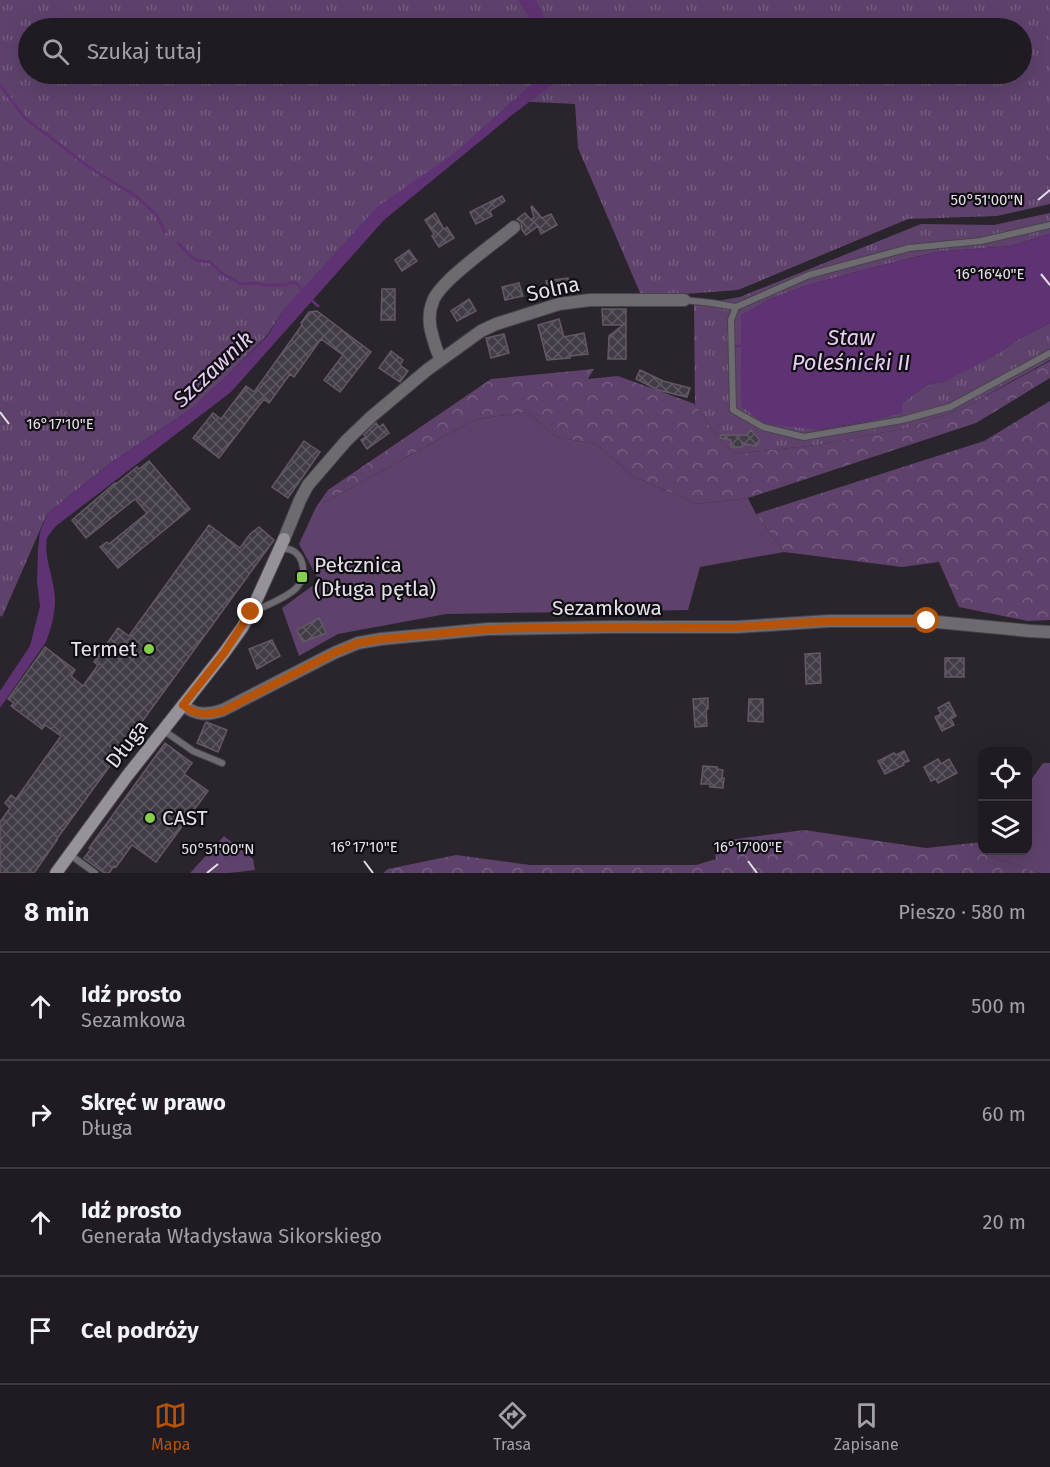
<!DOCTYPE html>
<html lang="pl">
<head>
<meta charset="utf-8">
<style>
	:root { --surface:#201b22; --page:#28242a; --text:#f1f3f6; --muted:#a2a1a5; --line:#3d3940; --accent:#b45309 }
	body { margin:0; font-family:"Fira Sans",sans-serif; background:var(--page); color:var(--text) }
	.controls { position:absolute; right:18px; bottom:18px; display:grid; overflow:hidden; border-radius:12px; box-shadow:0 6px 24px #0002 }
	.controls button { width:54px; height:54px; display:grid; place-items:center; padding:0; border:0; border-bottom:2px solid var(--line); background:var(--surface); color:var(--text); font:30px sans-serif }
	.stop { position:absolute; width:18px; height:18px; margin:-14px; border:4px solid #b45309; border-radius:50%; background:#fff }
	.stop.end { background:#b45309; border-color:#fff; box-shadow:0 2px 6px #0008 }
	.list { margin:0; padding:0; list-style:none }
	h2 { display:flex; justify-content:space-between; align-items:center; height:78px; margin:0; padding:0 24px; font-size:26px }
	h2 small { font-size:20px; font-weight:400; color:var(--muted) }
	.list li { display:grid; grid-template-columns:39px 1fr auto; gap:18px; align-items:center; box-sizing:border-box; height:108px; padding:0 24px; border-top:2px solid var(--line) }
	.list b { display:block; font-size:22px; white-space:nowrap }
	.list p { margin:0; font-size:20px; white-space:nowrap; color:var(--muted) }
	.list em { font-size:20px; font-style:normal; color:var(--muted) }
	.icon { flex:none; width:33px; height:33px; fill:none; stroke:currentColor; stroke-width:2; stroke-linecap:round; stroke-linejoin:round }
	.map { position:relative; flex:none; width:1050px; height:873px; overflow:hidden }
	.search { position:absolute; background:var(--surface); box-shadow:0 6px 24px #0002; left:18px; right:18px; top:18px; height:66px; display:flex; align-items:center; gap:15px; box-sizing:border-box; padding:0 21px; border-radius:33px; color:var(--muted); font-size:22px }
	.sheet { height:510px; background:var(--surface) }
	nav { display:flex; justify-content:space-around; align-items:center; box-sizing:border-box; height:84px; border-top:2px solid var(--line); background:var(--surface); font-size:16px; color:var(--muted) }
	nav a { display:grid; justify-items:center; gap:3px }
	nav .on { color:var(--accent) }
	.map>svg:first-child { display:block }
	.green { fill:#5e426c }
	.forest { fill:url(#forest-crowns) }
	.park { fill:url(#park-tufts); fill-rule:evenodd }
	.water { fill:#5f3373 }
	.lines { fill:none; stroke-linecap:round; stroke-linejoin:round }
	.stream { stroke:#5f3373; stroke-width:3 }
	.building { fill:url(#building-cross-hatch); stroke:#615a65; stroke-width:1.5 }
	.lane-casing { stroke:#48424b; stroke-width:8 }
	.street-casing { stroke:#48424b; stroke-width:14 }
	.secondary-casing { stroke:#48424b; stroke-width:14 }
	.lane { stroke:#6e6b70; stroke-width:6 }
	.street { stroke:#6e6b70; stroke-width:12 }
	.secondary { stroke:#97929a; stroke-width:12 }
	.route { stroke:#b45309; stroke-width:8 }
	.ticks { fill:none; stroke:#e4e0e7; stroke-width:2 }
	.poi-dot { fill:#85cf4c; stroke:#110e13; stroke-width:2 }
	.labels { text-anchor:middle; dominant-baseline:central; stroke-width:4.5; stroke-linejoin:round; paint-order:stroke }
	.street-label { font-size:21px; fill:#e4e0e7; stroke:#110e13 }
	.poi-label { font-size:21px; fill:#e4e0e7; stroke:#110e13; text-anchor:start }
	.water-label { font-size:22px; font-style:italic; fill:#e7cef4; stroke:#110e13 }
	.ticks-label { font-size:15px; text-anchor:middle; fill:#e4e0e7; stroke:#110e13; stroke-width:4.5; stroke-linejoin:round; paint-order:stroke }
</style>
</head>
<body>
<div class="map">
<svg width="1050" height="873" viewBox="0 0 1050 873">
	<defs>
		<pattern id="forest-crowns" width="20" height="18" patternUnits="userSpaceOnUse" patternTransform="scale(1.5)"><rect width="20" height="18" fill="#5e426c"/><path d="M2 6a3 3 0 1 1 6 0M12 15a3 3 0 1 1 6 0" fill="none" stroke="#755d81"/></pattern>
		<pattern id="park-tufts" width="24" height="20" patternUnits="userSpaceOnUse" patternTransform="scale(1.5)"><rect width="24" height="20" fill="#5e426c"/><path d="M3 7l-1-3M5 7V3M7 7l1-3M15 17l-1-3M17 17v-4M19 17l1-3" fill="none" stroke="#755d81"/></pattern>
		<pattern id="building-cross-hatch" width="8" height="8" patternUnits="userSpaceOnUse" patternTransform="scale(1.5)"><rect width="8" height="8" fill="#423c46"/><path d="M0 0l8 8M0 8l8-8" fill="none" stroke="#5d5861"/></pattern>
	</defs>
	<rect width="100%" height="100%" fill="#2a242d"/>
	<path class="green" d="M528,412L556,437L596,444L633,476L697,504L748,498L756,514L784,552L700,567L688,610L446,614L338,634L299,656L282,608L319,581L299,544L316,507L476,419Z
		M1043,763H1050V873H1040L995,858L990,851L1028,850V784Z
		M224,836L253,859L255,870L229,873H190Z"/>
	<path class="forest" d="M1050,361V378L976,423L748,498L697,504L633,476L596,444L556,437L528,412L476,419L316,507L328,490L491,379L594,369L588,379L618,376L695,404L713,431L735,454L817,445L907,428L962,409Z
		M1050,401V620L1028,621L959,607L939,562L902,567L784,552L756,514L984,441Z
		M804,830L926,848L982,842V850L990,851L995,858L1040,873H383L388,869L456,855L530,865H696L716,859L714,842Z"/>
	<path class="park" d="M0,0H1050V204L997,216L908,219L738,290L685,294L641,295L578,148L575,104L513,101L285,308L268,334L228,375L191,409L109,464L47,514L2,617L0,615ZM28,28H1022V74H28Z
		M1050,213V234L1010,246L936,252L856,272L805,286L770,299L741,316L820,430L874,420L902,412L901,404L926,385L943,382L999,353L1017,340L1050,323V360L962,409L907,428L817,445L735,454L713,431L695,404L694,305L740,297L921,224L994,225Z"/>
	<path class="water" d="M518,0H536L550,28H536Z
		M543,74H557L552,85L512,115L384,220L231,392L56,526C53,530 49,534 47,538C43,557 55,580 55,600C55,614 51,629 46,642L0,708V691L30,646L40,606L37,582L38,549L40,532L47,514L109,464L191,409L228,375L268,335L285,308L377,207L455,153Z
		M1050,234V323L1017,340L999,353L960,374L943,382L926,385L901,404L903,412L874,420L820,430L765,424L741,406V316L770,299L805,286L856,272L936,252L1010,246Z"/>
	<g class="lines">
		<path class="stream" d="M0,85L25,118L89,167L137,197L156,214L165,232
			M178,243L195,260L210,262L223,274L241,284L255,283L268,285H284L295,282L304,291
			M309,298L318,306
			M735,346H744"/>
	</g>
	<path class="building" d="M502,196L505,201L490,211L492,216L476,224L470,212Z
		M532,206L542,218L551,214L557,225L541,234L538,226L526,235L522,230L521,222L517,219L525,213L531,220L534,217L531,207Z
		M435,213L444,229L447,227L454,238L439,247L432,236L434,234L425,220Z
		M409,250L417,261L402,271L395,260Z
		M568,278L570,288L567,289V291L550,294L549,293H547L546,281Z
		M519,283L523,296L505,300L502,287Z
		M382,289H395V320H381Z
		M469,299L476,311L457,321L451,311Z
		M602,309H626V359H608L609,336L623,325H603Z
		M317,311L371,352L340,392L324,380L343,355L321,339L294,377L290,374L269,403L264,399L219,458L193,438L213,413L221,419L246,386L254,392L302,325L301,323L309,312Z
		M559,319L564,337L584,333L588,354L570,356V358L547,360L538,325Z
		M504,334L509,353L491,358L486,338Z
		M391,351L403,360L400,365L408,371L400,382L379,368Z
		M640,370L663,381L690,388L687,397L658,390L636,379Z
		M376,423L379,427L383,424L389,433L367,449L361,440L366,437L364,435Z
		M751,430L759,439V443L756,446L742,443V447H731V440L720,438L721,435H747Z
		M304,441L320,452L288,498L272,487Z
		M149,461L190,509L118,568L100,547L107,542L109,544L147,513L135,499L86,538L72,520L115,483L116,484L137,467L139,469Z
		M209,525L240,548L250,534L259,527L274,540L56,840H57L34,873H0V822L10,808L5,803L11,795L16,799L61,736L45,725L42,729L11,706L14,703L8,699L45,647L75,670L71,676L83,686L98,665L94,662L118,628L129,636Z
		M319,618L326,633L303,642L297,630Z
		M272,640L280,656L257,669L249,649Z
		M820,653L821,683L806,684L805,654Z
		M945,658H964V677H945Z
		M708,698V709H706L707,726L695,727L693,699Z
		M749,699H763V722L748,721Z
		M949,702L956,716L951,719L954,725L942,731L935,717L941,714L938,708Z
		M206,722L227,730L218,752L197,743Z
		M165,743L192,763L184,774L208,791L156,862L132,845L116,867L114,866L109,873H104L84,858L91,849L89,848Z
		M904,751L909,761L903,763L904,765L885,774L878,761L894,753L896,755Z
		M938,759L941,764L949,759L957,773L938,783L936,779L931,781L924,767Z
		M703,766L717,767V769L723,770L722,778H724L723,788L710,787V784H701Z"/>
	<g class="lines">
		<defs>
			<path id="lane" d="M684,300L712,303L736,307L809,275L909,248L981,241L1050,225
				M736,307L731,320L733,410L763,427L804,437L902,420L950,407L1050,353
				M252,612C263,607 291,596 298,586C309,572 302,546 281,549
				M163,730L193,751L222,763
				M69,854L95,873"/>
			<path id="street" d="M441,359C437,353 435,345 433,338C429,326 428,313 433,301C440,281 495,243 514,227
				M284,539L300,500L308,485L346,441L371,417L427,370L481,331L496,324L559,304L590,300H684
				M183,705C196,716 208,715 223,710L334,653L358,643L381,639L488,629L609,627H737L829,621H927L1030,631L1050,632"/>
			<path id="secondary" d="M56,873L127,776L224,653L242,628L251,612L284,539"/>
		</defs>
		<use href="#lane" class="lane-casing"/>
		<use href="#street" class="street-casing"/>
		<use href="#secondary" class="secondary-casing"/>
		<use href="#lane" class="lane"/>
		<use href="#street" class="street"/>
		<use href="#secondary" class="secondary"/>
	</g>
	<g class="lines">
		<path class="route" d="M251,612L224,653L183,705C196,716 208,715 223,711L334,653L358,643L381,639L488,629L531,628L737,627L829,621H927"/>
	</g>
	<path class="ticks" d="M1038,200L1050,190M1041,274L1050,285M0,412L9,424M364,861L373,873M748,861L757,873M207,873L218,864"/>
	<g class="poi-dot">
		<rect x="296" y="571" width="12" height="12" rx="3"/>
		<circle cx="149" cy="649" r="6"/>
		<circle cx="150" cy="818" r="6"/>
	</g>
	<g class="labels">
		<g class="street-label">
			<text transform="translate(553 289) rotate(-12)">Solna</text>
			<text x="607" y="608">Sezamkowa</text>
			<text transform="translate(127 744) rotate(-52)">Długa</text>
		</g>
		<g class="poi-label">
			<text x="314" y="565">Pełcznica<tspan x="314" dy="24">(Długa pętla)</tspan></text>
			<text x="137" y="649" text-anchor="end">Termet</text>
			<text x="162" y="818">CAST</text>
		</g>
		<g class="water-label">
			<text x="851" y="337">Staw<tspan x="851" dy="25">Poleśnicki II</tspan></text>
			<text transform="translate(213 369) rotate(-43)">Szczawnik</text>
		</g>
	</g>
	<g class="ticks-label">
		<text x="987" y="205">50°51'00"N</text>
		<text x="990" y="279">16°16'40"E</text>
		<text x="60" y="429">16°17'10"E</text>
		<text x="364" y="852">16°17'10"E</text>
		<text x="748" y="852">16°17'00"E</text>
		<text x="218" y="854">50°51'00"N</text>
	</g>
</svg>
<div class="controls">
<button><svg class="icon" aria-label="locate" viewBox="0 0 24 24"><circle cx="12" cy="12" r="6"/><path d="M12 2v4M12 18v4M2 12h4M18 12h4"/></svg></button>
<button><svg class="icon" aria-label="layers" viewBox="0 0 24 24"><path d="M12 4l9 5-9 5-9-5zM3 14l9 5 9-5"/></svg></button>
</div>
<div class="stop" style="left:927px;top:621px"></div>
<div class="stop end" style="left:251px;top:612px"></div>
<div class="search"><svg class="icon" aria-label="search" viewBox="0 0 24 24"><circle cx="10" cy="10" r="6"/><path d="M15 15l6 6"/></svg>Szukaj tutaj</div>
</div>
<section class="sheet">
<h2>8 min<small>Pieszo · 580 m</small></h2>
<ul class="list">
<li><svg class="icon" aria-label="ahead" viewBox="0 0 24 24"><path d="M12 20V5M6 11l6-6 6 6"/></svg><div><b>Idź prosto</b><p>Sezamkowa</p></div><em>500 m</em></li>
<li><svg class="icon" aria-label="right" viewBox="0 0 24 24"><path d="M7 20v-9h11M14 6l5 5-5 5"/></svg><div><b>Skręć w prawo</b><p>Długa</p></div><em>60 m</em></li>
<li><svg class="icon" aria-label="ahead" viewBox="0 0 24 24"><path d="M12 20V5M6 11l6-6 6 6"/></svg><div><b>Idź prosto</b><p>Generała Władysława Sikorskiego</p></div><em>20 m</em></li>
<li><svg class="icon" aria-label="arrive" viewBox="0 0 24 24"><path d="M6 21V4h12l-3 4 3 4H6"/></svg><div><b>Cel podróży</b></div></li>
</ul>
</section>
<nav>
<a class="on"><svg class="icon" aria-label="map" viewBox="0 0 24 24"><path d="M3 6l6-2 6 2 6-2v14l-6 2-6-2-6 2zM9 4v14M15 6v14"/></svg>Mapa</a>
<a><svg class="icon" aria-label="directions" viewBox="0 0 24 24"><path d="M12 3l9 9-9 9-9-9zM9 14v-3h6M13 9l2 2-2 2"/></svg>Trasa</a>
<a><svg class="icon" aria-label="saved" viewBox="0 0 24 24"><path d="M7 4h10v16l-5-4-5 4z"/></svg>Zapisane</a>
</nav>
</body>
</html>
